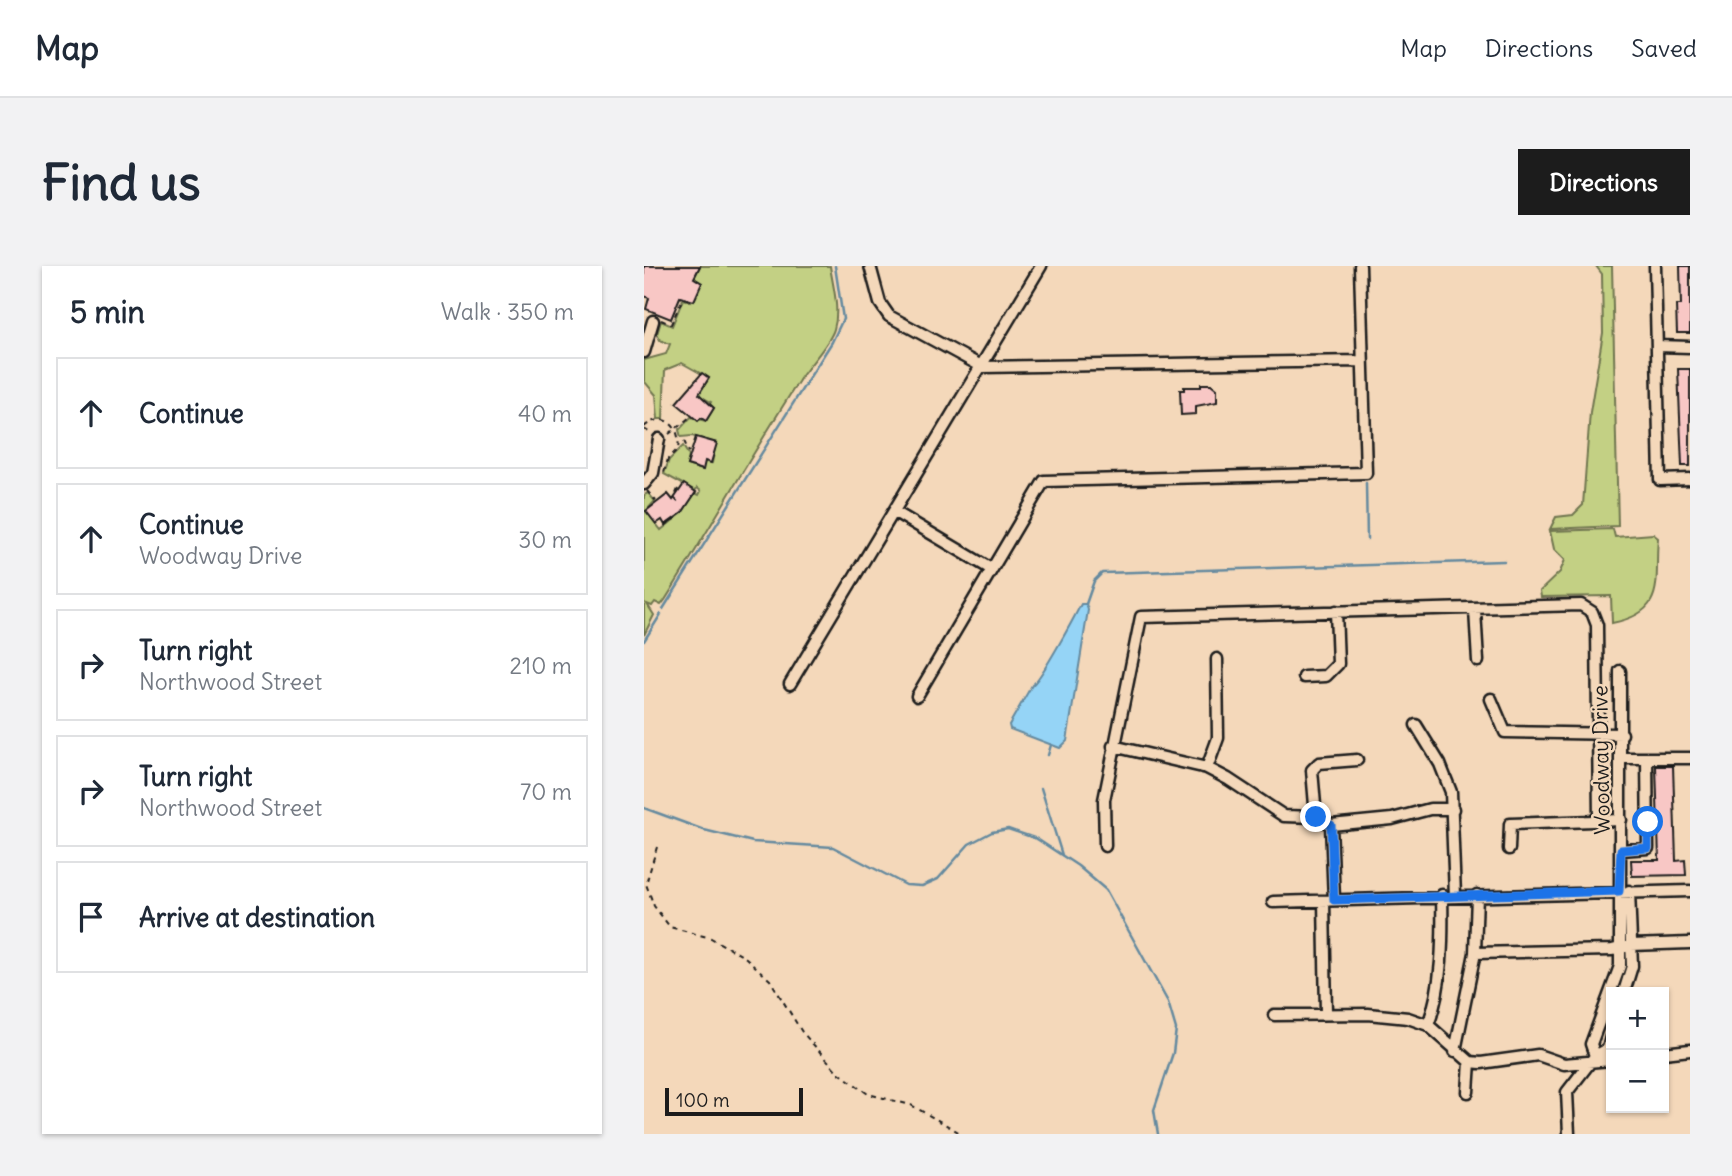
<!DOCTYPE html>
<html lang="en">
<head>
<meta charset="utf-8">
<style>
	:root { --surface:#fff; --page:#f2f2f3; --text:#1f2937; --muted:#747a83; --line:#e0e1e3; --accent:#1c1c1c }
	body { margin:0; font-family:Delius,sans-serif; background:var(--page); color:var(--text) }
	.controls { position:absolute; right:21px; bottom:21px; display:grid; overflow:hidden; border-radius:0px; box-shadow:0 2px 5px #0004 }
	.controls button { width:63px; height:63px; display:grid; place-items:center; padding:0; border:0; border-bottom:2px solid var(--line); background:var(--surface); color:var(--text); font:35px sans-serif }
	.scale { position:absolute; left:21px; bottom:18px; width:138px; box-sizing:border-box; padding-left:7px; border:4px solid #1c1c1c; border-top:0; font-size:19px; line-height:24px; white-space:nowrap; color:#1c1c1c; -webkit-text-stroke:5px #f4d8ba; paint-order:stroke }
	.stop { position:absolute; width:21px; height:21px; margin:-16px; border:5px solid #1a73e8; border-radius:50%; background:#fff }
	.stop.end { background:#1a73e8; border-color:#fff; box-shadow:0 2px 7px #0008 }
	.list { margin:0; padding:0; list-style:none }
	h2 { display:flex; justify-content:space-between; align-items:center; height:91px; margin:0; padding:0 28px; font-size:30px }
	h2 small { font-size:23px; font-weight:400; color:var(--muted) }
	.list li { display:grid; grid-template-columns:46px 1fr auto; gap:21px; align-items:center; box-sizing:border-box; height:112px; margin:0 14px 14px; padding:0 14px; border:2px solid var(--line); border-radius:0px }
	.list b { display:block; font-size:26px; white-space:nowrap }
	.list p { margin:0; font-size:23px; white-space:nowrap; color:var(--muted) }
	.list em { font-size:23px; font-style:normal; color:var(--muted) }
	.icon { flex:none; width:38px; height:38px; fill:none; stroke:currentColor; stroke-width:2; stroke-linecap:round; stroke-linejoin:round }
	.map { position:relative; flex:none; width:1046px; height:868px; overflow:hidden; border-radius:0px }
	header { display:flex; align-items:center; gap:42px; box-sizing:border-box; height:98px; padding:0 35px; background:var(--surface); border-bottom:2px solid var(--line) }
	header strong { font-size:33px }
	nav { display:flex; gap:38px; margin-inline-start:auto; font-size:24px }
	.intro { display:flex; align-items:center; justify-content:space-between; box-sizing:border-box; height:168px; padding:0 42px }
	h1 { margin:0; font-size:49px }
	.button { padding:18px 32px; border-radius:0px; background:var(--accent); color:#fff; font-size:24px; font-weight:700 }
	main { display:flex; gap:42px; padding:0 42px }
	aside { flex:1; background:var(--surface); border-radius:0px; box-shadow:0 2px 5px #0004 }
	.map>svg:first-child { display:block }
	.green { fill:#c3d084; stroke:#707650; stroke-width:2 }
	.water { fill:#95d4f6; stroke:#658a9f; stroke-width:2 }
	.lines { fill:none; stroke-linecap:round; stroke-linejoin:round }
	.stream { stroke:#658a9f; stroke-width:2.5 }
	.building { fill:#f8c7c5; stroke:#1c1c1c; stroke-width:2 }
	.minor-casing { stroke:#1c1c1c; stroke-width:15 }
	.path { stroke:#1c1c1c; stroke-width:2; stroke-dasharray:5 5; stroke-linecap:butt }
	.minor { stroke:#f4d8ba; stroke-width:10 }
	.route { stroke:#1a73e8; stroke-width:9 }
	.labels { text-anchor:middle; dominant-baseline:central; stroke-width:5; stroke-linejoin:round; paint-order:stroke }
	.street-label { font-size:21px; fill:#1c1c1c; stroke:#f4d8ba }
</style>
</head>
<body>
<header>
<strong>Map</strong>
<nav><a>Map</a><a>Directions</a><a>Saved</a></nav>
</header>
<div class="intro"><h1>Find us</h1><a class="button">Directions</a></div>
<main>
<aside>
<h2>5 min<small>Walk · 350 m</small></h2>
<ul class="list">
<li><svg class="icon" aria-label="ahead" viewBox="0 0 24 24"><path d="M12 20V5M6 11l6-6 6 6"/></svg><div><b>Continue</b></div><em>40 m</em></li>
<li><svg class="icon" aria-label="ahead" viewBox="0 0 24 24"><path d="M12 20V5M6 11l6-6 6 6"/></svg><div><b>Continue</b><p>Woodway Drive</p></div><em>30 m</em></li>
<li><svg class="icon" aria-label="right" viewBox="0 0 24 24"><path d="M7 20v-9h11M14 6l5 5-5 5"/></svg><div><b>Turn right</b><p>Northwood Street</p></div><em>210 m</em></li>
<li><svg class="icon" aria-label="right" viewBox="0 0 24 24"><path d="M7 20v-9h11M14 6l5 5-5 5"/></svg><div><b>Turn right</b><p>Northwood Street</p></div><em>70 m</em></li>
<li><svg class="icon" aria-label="arrive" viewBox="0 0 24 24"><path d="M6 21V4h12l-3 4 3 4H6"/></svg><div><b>Arrive at destination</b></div></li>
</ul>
</aside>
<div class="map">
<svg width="1046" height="868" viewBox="0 0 1046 868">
	<rect width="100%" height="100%" fill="#f4d8ba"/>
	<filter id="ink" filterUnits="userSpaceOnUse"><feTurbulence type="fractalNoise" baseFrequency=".0143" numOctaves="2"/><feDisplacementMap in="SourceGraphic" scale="14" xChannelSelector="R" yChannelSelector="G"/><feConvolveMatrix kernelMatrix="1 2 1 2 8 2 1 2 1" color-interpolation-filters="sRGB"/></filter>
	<g filter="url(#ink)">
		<path class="green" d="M56,0H186C189,21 196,43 190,63C186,78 163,101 154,116C108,188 66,262 21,334L17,339L11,336L8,340L3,338L10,349L0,369V229L4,227L11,235L2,245L17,264L38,247L51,227L55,229L57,225L53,222L51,225L20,208L25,194L39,180L45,190L43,199L58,204L61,195L68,197L72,177L48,170L37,171L35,164L47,151L62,155L70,142L65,139L67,136L54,129L65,112L38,97L21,104L19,153H14L12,129L0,115V94L22,88L26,78L16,74L13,68L17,55L28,60L39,33L47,36L56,16L50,12Z
			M952,0H968L974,260L906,263L912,251L929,249L939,239L946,146L959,67L958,8Z
			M969,263L971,271L1009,268L1014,272C1010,316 1024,346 968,357L967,330L897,331L896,325L916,306L921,294L910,283L906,265Z"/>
		<path class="water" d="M437,338H442L444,344L423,475L416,482L366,463L365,459L388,419C396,415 431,350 437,338Z"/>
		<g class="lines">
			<path class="stream" d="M722,217L723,273
				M442,338L450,315L458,307L860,295
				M19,343L188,76L199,53L191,0
				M0,375L17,348
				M404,489L407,479
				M397,522L418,589
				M0,542L60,564L109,576L189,581L262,619L278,620L294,613L325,578L348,566L364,563L393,573L434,600L462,624L524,736L532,763L529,787L510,844L514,868"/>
		</g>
		<path class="building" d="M0,0H56L50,12L58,17L50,35L36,31L27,53L2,43L5,32L0,30Z
			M1036,0H1046V67H1033L1032,39H1037Z
			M1034,103H1046V200H1038Z
			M58,107L65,112L55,128L70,142L62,155L57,152L54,155L32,137Z
			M557,118H567L573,123V136L552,140V148L537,149L536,124H540V121H557Z
			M52,171L73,177L67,197L61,195L59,204L43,199Z
			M40,218L52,226L38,247L21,259L18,254L12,258L2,245L24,228L29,234Z
			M1012,500H1029L1032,595L1041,594L1042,609L988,610L987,594H1015Z"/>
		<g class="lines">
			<defs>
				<path id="minor" d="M226,0L236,37L245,50L339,101L718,95
					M1011,0L1016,214L1046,213
					M1013,80L1046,81
					M0,86L9,55
					M0,218L9,207L15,173
					M251,246L347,303
					M831,344L834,395
					M660,411L682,410L694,398L692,345
					M146,418L397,0
					M273,430L400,215L722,207L716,0
					M847,433L861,466L978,468
					M772,459L796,498L807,526L811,630
					M469,480L563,502L584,513L640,550L672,551L687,559L690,634
					M978,492H1046
					M563,502L574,472L573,393
					M672,551L668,504L675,497L713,494
					M687,559L748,553L786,543H809
					M461,580L460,534L497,351L937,339L948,346L953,359L955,555
					M865,583L866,558L977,554
					M977,584L1004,582L1003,492
					M680,635L682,747
					M629,636L1046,625
					M831,687L968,684L987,679L1046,677
					M980,726L988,700L985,625
					M630,749L724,748L764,752L784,759L826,796L837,797L894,789L920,798L967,794
					M784,759C799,720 799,671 798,629
					M811,785L831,687L833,629
					M1020,787L1046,784
					M951,790L947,778L976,700V405
					M824,826L826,796
					M925,868L923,826L951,790L964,783L967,771"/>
			</defs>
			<use href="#minor" class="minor-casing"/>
			<path class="path" d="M17,54L27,58L39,32
				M0,161C19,144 38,160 34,183L24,193L19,209
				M0,163L8,168
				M25,168L46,151
				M40,175L45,186
				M34,223L30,232L35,237
				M3,225L12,235
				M21,260L33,251
				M13,581L2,618L10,640L26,661L67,672L102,692L126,714L158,766L194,806L224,828L267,839L318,868"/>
			<use href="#minor" class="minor"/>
		</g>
	</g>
	<g class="lines" filter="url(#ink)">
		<path class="route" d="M672,551L687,559L690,634L975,625L977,584L1004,582V556"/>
	</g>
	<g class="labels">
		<g class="street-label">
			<text transform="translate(957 494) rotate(-91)">Woodway Drive</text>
		</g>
	</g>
</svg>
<div class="controls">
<button>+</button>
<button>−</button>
</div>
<div class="scale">100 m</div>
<div class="stop" style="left:1004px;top:556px"></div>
<div class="stop end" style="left:672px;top:551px"></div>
</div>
</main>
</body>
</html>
